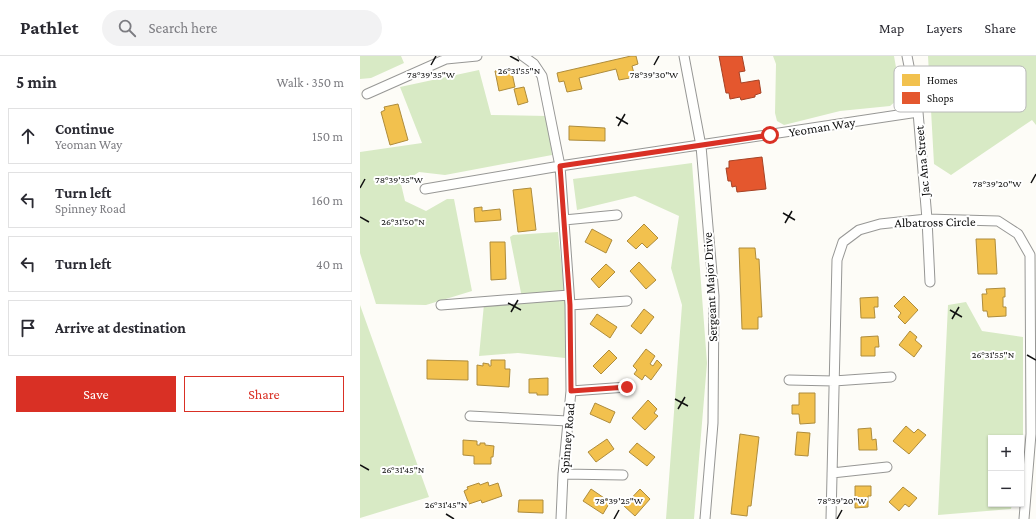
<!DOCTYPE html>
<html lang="en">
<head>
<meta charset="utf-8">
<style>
	:root { --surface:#fff; --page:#f2f2f3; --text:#2b2b33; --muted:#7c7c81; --line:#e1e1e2; --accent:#d93025 }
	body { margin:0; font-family:"Crimson Pro",serif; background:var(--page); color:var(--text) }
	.controls { position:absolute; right:12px; bottom:12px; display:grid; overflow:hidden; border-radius:0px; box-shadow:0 1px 3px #0004 }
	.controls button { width:36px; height:36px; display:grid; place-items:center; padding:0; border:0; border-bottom:1px solid var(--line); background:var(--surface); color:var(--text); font:20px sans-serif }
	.stop { position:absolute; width:12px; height:12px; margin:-9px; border:3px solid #d93025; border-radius:50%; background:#fff }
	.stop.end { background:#d93025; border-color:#fff; box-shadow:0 1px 4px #0008 }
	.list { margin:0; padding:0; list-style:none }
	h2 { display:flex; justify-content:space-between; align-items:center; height:52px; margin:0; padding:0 16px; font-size:17px }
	h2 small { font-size:13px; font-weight:400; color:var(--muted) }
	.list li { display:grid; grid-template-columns:26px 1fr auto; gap:12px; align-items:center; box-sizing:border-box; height:56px; margin:0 8px 8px; padding:0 8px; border:1px solid var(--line); border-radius:0px }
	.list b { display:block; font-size:15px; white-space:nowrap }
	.list p { margin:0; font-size:13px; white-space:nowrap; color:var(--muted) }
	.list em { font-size:13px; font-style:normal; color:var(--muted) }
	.actions { display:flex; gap:8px; padding:12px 16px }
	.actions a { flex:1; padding:9px 0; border:1px solid var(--accent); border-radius:0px; text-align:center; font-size:14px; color:var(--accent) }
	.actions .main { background:var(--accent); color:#fff }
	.icon { flex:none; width:22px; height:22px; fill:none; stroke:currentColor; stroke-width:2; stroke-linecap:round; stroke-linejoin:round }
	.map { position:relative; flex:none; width:676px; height:463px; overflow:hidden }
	header { display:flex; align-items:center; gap:24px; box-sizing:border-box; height:56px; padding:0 20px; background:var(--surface); border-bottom:1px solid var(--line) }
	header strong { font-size:19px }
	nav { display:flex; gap:22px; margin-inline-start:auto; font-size:14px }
	.search { width:280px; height:36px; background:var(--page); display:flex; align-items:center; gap:10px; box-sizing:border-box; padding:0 14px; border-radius:22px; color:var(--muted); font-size:15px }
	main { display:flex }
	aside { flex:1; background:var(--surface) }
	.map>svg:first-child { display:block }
	.forest { fill:#d8eac5 }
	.homes { fill:#f2c14e; stroke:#ae8c3c }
	.shops { fill:#e4572e; stroke:#a54225 }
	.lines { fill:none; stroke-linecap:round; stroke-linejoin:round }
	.minor-casing { stroke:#979795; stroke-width:11 }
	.minor { stroke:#fffffe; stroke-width:9 }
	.route { stroke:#d93025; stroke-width:5 }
	.ticks { fill:none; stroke:#111; stroke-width:1.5 }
	.labels { text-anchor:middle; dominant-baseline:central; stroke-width:4; stroke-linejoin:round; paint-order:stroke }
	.street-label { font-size:13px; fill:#111; stroke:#fff }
	.key { fill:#fff; stroke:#b8b8b8; stroke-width:1 }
	.key-label { font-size:11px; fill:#111 }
	.ticks-label { font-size:10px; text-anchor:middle; fill:#111; stroke:#fff; stroke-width:4; stroke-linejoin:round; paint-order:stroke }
</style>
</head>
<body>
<header>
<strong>Pathlet</strong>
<div class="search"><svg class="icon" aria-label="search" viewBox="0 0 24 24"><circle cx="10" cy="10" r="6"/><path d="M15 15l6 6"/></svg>Search here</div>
<nav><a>Map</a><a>Layers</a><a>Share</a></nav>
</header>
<main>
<aside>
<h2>5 min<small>Walk · 350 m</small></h2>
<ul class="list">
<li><svg class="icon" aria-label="ahead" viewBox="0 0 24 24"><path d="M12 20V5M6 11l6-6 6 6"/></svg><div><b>Continue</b><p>Yeoman Way</p></div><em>150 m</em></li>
<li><svg class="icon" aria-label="left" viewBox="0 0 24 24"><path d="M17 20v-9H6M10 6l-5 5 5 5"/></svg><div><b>Turn left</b><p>Spinney Road</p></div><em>160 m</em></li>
<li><svg class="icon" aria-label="left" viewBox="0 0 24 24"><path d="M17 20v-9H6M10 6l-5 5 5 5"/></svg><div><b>Turn left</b></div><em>40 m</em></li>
<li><svg class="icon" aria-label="arrive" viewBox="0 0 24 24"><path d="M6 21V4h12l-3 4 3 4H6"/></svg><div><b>Arrive at destination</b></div></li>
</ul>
<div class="actions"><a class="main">Save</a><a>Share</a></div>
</aside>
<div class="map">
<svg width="676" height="463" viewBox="0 0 676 463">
	<rect width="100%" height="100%" fill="#fdfcf7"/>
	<path class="forest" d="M0,0H41L44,7L11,22L0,23Z
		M413,0H534L539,28L536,45L530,50L480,55L424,69L417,65L415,57L416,8Z
		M568,0H676V69L672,64L591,119L574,108Z
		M119,14L131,59L187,60L192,99L85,119L59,116L41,128L45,145L66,155L87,143H94L112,235L66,249L16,248L0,197V96L62,87L40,31Z
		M332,107L347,307L334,463H306L322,249L311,212L319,160L275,140L217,154L213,123Z
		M198,176L207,260L205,302L158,297L119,300L124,248L163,247L150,181L153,179Z
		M606,246L622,275L663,281V384L661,395V382H631V448H652L651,453L578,459L588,249Z
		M0,249L69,441L0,462Z"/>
	<path class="homes" d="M271,0H276L278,8L272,10L275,21L259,24L256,13L219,22L222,33L207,36L204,25L199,26L197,17Z
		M151,12L155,31L139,35L135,15Z
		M164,31L168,46L158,49L154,33Z
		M38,48L48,84L30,89L21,56L25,54L24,51Z
		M209,70L245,72V85L209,84Z
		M171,132L176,174L158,176L153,134Z
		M122,151V155L140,153L141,164L115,166L114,152Z
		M284,168L298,182L287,192L282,187L276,193L267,185Z
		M232,173L252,184L246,197L225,186Z
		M616,183H635L637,218H618Z
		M130,186H145L146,223L131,224Z
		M379,192H395L396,203H399L402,261H398V273H382Z
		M279,206L296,224L286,233L270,215Z
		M246,208L255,216L239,232L231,223Z
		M645,232V241H643V251H646V260L628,261L627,255H623L622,238H627L626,233Z
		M544,240L558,254L545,268L538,261L541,257L534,250Z
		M518,241V251H514L515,262H501L500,242Z
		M284,253L294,261L281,278L271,270Z
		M237,258L257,271L250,282L230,268Z
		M550,275L557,281L555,284L562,290L554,301L539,289Z
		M518,280L519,291H515V300H501V281Z
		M286,293L295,300L290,308L293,310L297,304L302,309L291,324L285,319L282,324L274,318L277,314L273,310Z
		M249,294L257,302L241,318L233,310Z
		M67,304L108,305V324L67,323Z
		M131,304H145V313H150L149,331L117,329V309L123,310V307L129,308V310H131Z
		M188,322V339H177V337H169V323Z
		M439,337H455V367L440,368L439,358H432V349H439Z
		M288,344L297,353L294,357L298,360L285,374L272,362Z
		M235,347L255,356L250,367L230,358Z
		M546,370L554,377L558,373L566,379L549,398L533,385Z
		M511,372L512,384L516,383L517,394H499L498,373Z
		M437,376L450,377L448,400L435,399Z
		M380,378L399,381L391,450H388L387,460L371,458Z
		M247,383L254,393L236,406L228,396Z
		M103,384L117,385V389H120V387H125V389L134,390L133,401H131V408H114V400L103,399Z
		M277,387L295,401L287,410L269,396Z
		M128,426L129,430L138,427L142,440L122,447L121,444L109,448L104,435L108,433L107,431L119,427L120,429Z
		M495,430H511V440H508V451L495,452Z
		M543,431L557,442L549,451L545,448L539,455L529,446Z
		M231,433L250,446L243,458L223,445Z
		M280,433L290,443L275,460L264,450Z
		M159,444H183V457L158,456Z"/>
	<path class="shops" d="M359,0H382L385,15L379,16L381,27L399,24L401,37L395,39V41L381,44L380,41L370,43L369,37H366Z
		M402,101L406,133L377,136L376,130L372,131L371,125H368L366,112H369V105Z"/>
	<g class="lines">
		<defs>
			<path id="minor" d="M86,0V3L117,0
				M163,0L174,8L182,20L200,110L210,249L211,335L203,418L201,463
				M324,0L341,90L354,240L353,367L345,463
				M547,0L558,56L567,163L570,226
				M7,38L86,3
				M65,133L200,110L558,56
				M204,164L257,159
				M81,249L209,239
				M210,249L267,245
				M429,324L474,325L531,321
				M211,335L267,331
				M110,360L208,365
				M472,417L527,411
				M203,418L263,419
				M471,463L477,204L483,186L499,174L520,168L567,163L638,165L658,178L670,199L671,378L664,463"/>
		</defs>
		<use href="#minor" class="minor-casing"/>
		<use href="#minor" class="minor"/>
	</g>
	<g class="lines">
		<path class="route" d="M267,331L211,335L210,249L200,110L410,79"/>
	</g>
	<path class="ticks" d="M150,0L159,5M71,9L76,0M294,9L299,0M256,61L268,68M258,70L265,58M671,127L676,118M0,132L5,123M423,157L435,164M0,161L9,166M425,167L432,155M148,247L161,254M590,254L602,261M151,256L158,244M592,263L599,251M667,299L676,304M315,343L328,350M318,353L325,341M0,409L9,414M86,458L94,463M254,463L259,454M477,463L482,454"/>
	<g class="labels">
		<g class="street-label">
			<text transform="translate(462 71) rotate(-9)">Yeoman Way</text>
			<text transform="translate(562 105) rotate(-95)">Jac Ana Street</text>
			<text transform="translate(575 166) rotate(-1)">Albatross Circle</text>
			<text transform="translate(350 231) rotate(-93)">Sergeant Major Drive</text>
			<text transform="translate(207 382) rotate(-85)">Spinney Road</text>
		</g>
	</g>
	<rect x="534" y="10" width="132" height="46" rx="6" class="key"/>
	<rect x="542" y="18" width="18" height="12" fill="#f2c14e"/>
	<rect x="542" y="36" width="18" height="12" fill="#e4572e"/>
	<g class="key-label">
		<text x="567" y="28">Homes</text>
		<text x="567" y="46">Shops</text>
	</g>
	<g class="ticks-label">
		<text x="159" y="18">26°31'55"N</text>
		<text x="71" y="22">78°39'35"W</text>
		<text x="294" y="22">78°39'30"W</text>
		<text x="39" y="127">78°39'35"W</text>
		<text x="637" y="131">78°39'20"W</text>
		<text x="43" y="169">26°31'50"N</text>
		<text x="633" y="302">26°31'55"N</text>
		<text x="43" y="417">26°31'45"N</text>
		<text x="259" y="448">78°39'25"W</text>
		<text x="482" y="448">78°39'20"W</text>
		<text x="86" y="452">26°31'45"N</text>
	</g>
</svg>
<div class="controls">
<button>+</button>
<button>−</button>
</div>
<div class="stop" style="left:410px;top:79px"></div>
<div class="stop end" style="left:267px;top:331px"></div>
</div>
</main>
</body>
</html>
